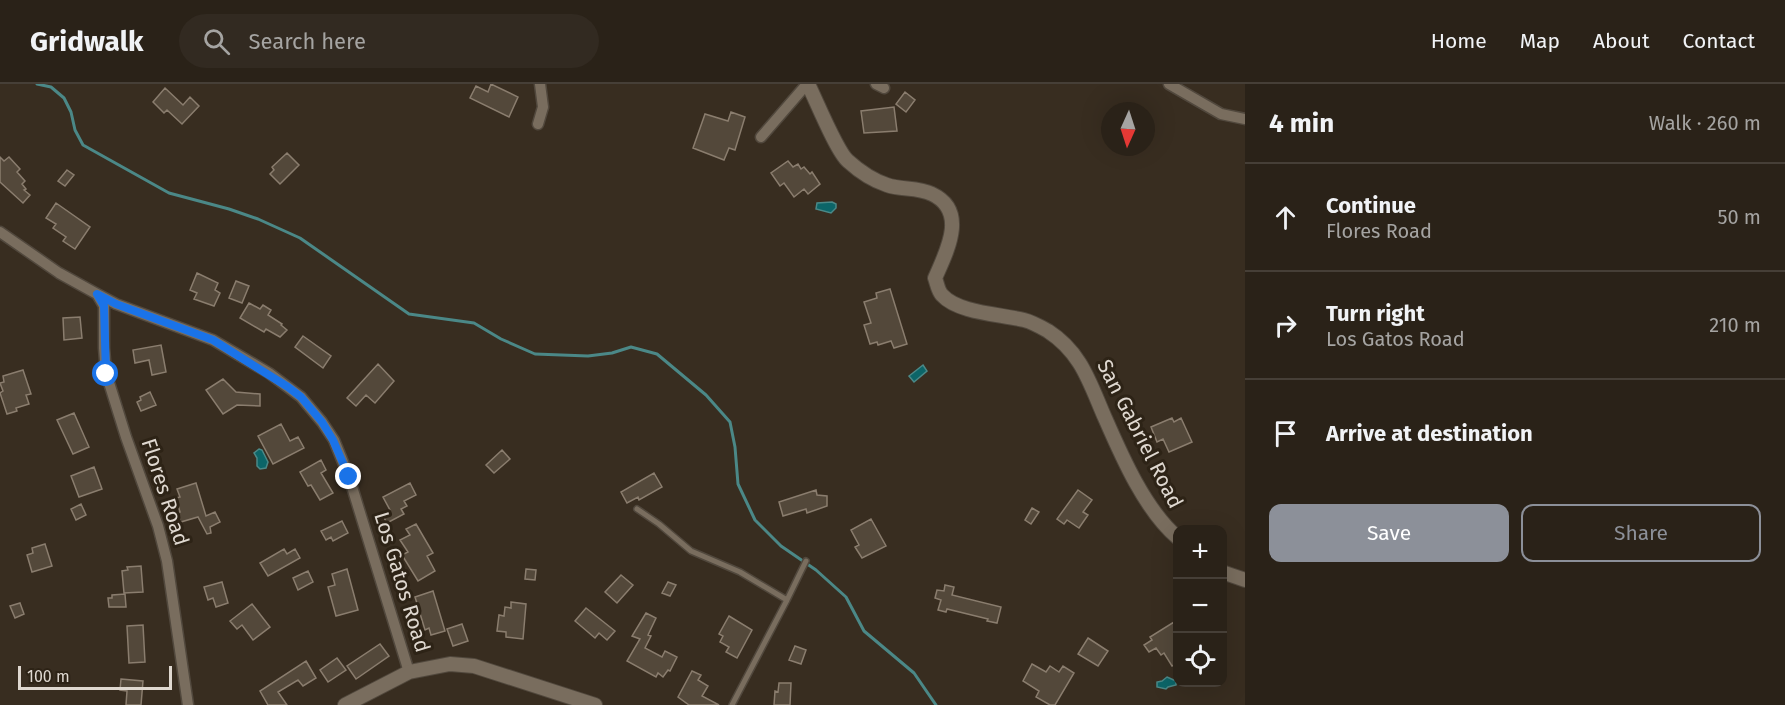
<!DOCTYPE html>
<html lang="en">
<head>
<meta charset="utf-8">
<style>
	:root { --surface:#2a2218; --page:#322a21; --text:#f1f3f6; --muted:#a5a4a2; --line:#463f37; --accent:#8c9099 }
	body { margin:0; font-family:"Fira Sans",sans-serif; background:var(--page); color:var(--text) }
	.controls { position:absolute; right:18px; bottom:18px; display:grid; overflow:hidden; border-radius:12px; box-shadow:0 6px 24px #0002 }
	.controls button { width:54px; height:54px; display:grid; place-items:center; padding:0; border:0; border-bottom:2px solid var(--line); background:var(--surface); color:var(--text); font:30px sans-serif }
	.compass { position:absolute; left:1101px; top:18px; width:54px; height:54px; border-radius:50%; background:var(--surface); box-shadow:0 6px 24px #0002; rotate:183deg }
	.scale { position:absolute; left:18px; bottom:15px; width:154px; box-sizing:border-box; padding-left:6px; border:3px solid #dfd8d0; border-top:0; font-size:16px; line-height:21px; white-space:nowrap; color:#dfd8d0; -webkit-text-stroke:4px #2d2316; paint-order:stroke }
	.stop { position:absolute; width:18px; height:18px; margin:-14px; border:4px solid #1a73e8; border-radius:50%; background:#fff }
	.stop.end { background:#1a73e8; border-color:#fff; box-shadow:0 2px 6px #0008 }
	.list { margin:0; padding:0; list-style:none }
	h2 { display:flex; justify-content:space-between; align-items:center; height:78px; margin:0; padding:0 24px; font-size:26px }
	h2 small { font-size:20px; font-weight:400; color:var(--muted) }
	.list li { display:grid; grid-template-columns:39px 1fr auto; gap:18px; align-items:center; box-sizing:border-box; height:108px; padding:0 24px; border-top:2px solid var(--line) }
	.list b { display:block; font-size:22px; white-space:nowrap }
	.list p { margin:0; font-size:20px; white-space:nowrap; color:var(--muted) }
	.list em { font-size:20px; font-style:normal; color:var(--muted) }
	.actions { display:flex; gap:12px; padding:18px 24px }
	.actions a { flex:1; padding:14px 0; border:2px solid var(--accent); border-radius:12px; text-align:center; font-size:21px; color:var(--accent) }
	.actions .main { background:var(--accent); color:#fff }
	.icon { flex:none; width:33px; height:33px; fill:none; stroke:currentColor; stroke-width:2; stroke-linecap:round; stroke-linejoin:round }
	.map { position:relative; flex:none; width:1245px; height:621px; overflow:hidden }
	header { display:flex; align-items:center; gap:36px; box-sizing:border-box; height:84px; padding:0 30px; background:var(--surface); border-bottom:2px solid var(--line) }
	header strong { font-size:28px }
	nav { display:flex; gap:33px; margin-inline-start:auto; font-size:21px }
	.search { width:420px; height:54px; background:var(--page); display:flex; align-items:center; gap:15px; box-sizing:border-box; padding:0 21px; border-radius:33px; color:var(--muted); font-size:22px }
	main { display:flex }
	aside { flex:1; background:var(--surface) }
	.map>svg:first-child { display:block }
	.water { fill:#0c6568; stroke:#4b8887; stroke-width:1.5 }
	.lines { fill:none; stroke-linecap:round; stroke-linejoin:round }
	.stream { stroke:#4b8887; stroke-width:3 }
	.building { fill:#53483a; stroke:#8a7d6e; stroke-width:1.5 }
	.service-casing { stroke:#51483d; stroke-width:8 }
	.minor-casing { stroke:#51483d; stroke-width:13 }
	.tertiary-casing { stroke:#51483d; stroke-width:16 }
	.service { stroke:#796d5e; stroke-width:5 }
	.minor { stroke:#796d5e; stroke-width:10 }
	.tertiary { stroke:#796d5e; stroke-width:14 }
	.route { stroke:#1a73e8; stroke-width:8 }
	.labels { text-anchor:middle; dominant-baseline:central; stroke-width:6; stroke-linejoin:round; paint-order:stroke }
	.street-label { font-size:21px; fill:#dfd8d0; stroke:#2d2316 }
</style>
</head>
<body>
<header>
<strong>Gridwalk</strong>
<div class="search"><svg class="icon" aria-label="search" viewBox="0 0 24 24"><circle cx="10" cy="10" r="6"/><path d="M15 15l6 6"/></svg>Search here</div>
<nav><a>Home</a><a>Map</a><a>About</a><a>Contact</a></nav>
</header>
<main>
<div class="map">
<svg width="1245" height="621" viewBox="0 0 1245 621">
	<rect width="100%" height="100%" fill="#382d20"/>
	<path class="water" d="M832,118L836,120V124L831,129L816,125L817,119Z
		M923,281L927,287L914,298L909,292Z
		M259,365L262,366L268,378L266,384L260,385L257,382V374L254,369Z
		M1167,593L1176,597V601L1168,603L1166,605L1157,603V598L1162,597Z"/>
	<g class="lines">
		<path class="stream" d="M37,0L51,3L64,14L71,28L75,46L83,61L169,109L229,125L258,135L300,154L409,230L474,239L501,255L535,270L588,272L612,269L631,263L657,270L706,311L730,338L735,363L738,400L755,436L781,462L816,486L846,513L864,547L914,589L936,621"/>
	</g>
	<path class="building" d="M491,0L518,13L509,33L470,14L476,2L488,8Z
		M165,4L183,21L190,13L199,22L182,40L167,26L164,29L153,18Z
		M905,8L915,16L906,28L896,20Z
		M894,23L897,47L864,49L861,27Z
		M731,28L745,33L735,66L729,64L724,76L693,64L705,30L728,37Z
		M287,69L299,81L280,100L270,90L274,86L272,83Z
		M0,73L4,77L9,73L20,85L17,88L25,97L22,100L26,105L24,106L30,111L23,119L0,98Z
		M788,77L793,83L798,80L801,85L804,83L810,90L812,88L820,100L808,110L804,105L794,113L784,99L780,102L771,89Z
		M67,86L74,91L65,102L58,97Z
		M56,119L90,143L75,165L63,157L66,153L53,144L56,140L46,134Z
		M197,189L218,199L215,206L220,209L214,222L194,215L197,209L190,206Z
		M236,197L249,202L242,219L229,214Z
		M890,205L907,260L894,264L891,257L878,261L877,258L870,260L864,241L871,239L864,218L877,214L876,209Z
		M249,219L260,225L263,221L271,226L268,231L282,240L281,241L287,246L280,253L266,245L264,248L240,234Z
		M80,233L82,254L64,256L63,234Z
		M303,252L331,272L323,284L295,263Z
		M161,261L166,288L152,291L149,276L135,279L133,266Z
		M378,280L394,297L375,319L366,311L356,322L347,314Z
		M23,286L31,310L26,311L29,320L16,324L17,327L7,330L0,309L3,307L0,299L4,298L3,292Z
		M223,295L236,308L260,310V322L237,321L223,330L206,306Z
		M150,308L156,321L141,327L137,318L141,316L140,313Z
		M74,329L89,363L73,370L57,336Z
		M1172,334L1174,338L1181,334L1192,358L1169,368L1163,355L1157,358L1151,343Z
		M281,340L290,357L298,353L304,364L273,380L258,352Z
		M502,366L510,375L494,389L486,381Z
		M321,376L326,386L321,389L333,409L320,416L311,401L308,402L300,388Z
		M94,383L102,405L79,413L71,392Z
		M654,389L662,403L639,416L638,413L627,419L621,408Z
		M196,399L206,432L215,428L220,438L210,443L211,449L207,450L198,433L174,440L171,431L180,428L176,414L180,413L177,405Z
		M410,399L416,411L404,417L407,422L401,425L404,430L387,439L382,430L390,426L383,413Z
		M816,406L817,411L827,412V422L807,429L806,425L783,432L779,418Z
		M1078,406L1092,416L1083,428L1088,431L1079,444L1067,436L1064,440L1057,435Z
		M81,420L86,431L76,436L71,425Z
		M1032,424L1039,428L1031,440L1025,436Z
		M871,435L886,462L862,474L855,463L859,461L851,446Z
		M342,437L348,449L333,457L331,453L326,456L321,447Z
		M416,440L433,469L427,472L435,487L418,497L402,471L408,468L400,456L410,451L406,445Z
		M45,460L52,482L32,488L27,471L33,469L32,464Z
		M284,465L287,470L295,465L300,474L268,492L260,479Z
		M141,482L143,508L124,509L122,487L128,486L127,483Z
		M347,485L358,526L336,532L328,503L335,501L332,490Z
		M526,485L536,486L535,496L525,495Z
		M308,487L313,498L298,506L293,494Z
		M621,491L633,501L617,519L605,508Z
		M222,498L228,519L216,523L213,514L208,516L204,503Z
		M668,498L676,501L670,512L662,509Z
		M945,501L954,503L952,511L1001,523L997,539L987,537L988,535L947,525L946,528L938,526L941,516L935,514L937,506L944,507Z
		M433,507L445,547L431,551L429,544L425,546L415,513Z
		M125,510L126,523H109L108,514H112V511Z
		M511,518L526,520L523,555L506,553V548L497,547L499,531L504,532L505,523L511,524Z
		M20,519L24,530L15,534L10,522Z
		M252,520L270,543L253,556L242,541L237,545L230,537Z
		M586,524L615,547L607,556L599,549L595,554L575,537Z
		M646,529L656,534L648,551L651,552L645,564L662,573L665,567L677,573L670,587L668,586L663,593L658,589L656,593L627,577L640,555L632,552Z
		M729,532L752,546L737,574L726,568L729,563L720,558L723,552L719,550Z
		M1174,538L1178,542V579L1172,582L1164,569L1161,571L1156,564L1149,568L1144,561L1152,556L1150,553Z
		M462,540L468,557L453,562L447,545Z
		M143,541L145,578L129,579L127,542Z
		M1088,554L1108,567L1098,582L1078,570Z
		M380,560L389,572L356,595L347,582Z
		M795,562L806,566L801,580L789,576Z
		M337,574L346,586L328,598L320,586Z
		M306,577L316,594L303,602L298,596L278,608L287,621H268L260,607Z
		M1032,580L1046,588L1050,582L1059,588L1063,582L1074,589L1055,621H1050L1036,613L1039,607L1023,597Z
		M692,587L701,591L698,596L708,602L702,612L719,621H689L678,613Z
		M121,595L143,597L141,621H126L127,607L120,606Z
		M779,599H791L790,621H774L775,607L778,608Z"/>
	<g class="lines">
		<defs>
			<path id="service" d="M637,425L659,440L691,467L740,488L787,516L732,621
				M787,516L806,477"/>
			<path id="minor" d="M876,0L884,4
				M1169,0L1221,30L1245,35
				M538,40L543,23L540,0
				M761,53L807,0
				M0,148L59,189L97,210L116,220L213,256L269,289L301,313L322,338L334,356L349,393L409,588
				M97,210L104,222V264L106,289L126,353L158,442L167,477L188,621"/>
			<path id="tertiary" d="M808,0C816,16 837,68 848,77C859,87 872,96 887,101C901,106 918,103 932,110C968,127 947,167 935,194C937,199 938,207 942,211C958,229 1000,230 1024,236C1032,238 1041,243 1048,247C1082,269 1090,300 1105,334C1122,373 1145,426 1178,454
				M1222,488L1245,496
				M345,621L409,588L450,580L474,582L595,621"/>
		</defs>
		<use href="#service" class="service-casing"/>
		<use href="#minor" class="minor-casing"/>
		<use href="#tertiary" class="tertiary-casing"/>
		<use href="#service" class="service"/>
		<use href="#minor" class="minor"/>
		<use href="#tertiary" class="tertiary"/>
	</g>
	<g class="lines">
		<path class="route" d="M106,290L104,222L97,210L116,220L213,256L288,303L301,313L322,338L333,356L349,393"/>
	</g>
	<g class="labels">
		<g class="street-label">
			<text transform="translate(1140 350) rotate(63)">San Gabriel Road</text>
			<text transform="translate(165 408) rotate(72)">Flores Road</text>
			<text transform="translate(402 498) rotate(73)">Los Gatos Road</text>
		</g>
	</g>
</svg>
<div class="controls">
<button>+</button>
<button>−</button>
<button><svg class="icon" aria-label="locate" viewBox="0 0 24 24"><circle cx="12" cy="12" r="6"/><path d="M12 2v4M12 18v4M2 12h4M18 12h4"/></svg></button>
</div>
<svg class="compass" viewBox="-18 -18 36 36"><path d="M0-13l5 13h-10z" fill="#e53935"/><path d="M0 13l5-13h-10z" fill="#a5a4a2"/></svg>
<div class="scale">100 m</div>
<div class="stop" style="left:106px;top:290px"></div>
<div class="stop end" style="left:349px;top:393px"></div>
</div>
<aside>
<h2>4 min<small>Walk · 260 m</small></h2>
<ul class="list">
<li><svg class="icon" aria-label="ahead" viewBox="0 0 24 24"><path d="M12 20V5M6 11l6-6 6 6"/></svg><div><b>Continue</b><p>Flores Road</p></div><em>50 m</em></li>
<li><svg class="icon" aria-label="right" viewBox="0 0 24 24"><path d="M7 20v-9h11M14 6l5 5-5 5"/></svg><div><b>Turn right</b><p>Los Gatos Road</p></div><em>210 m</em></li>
<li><svg class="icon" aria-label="arrive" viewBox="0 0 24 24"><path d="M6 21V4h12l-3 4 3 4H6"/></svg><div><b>Arrive at destination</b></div></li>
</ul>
<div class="actions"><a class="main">Save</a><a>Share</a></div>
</aside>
</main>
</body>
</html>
